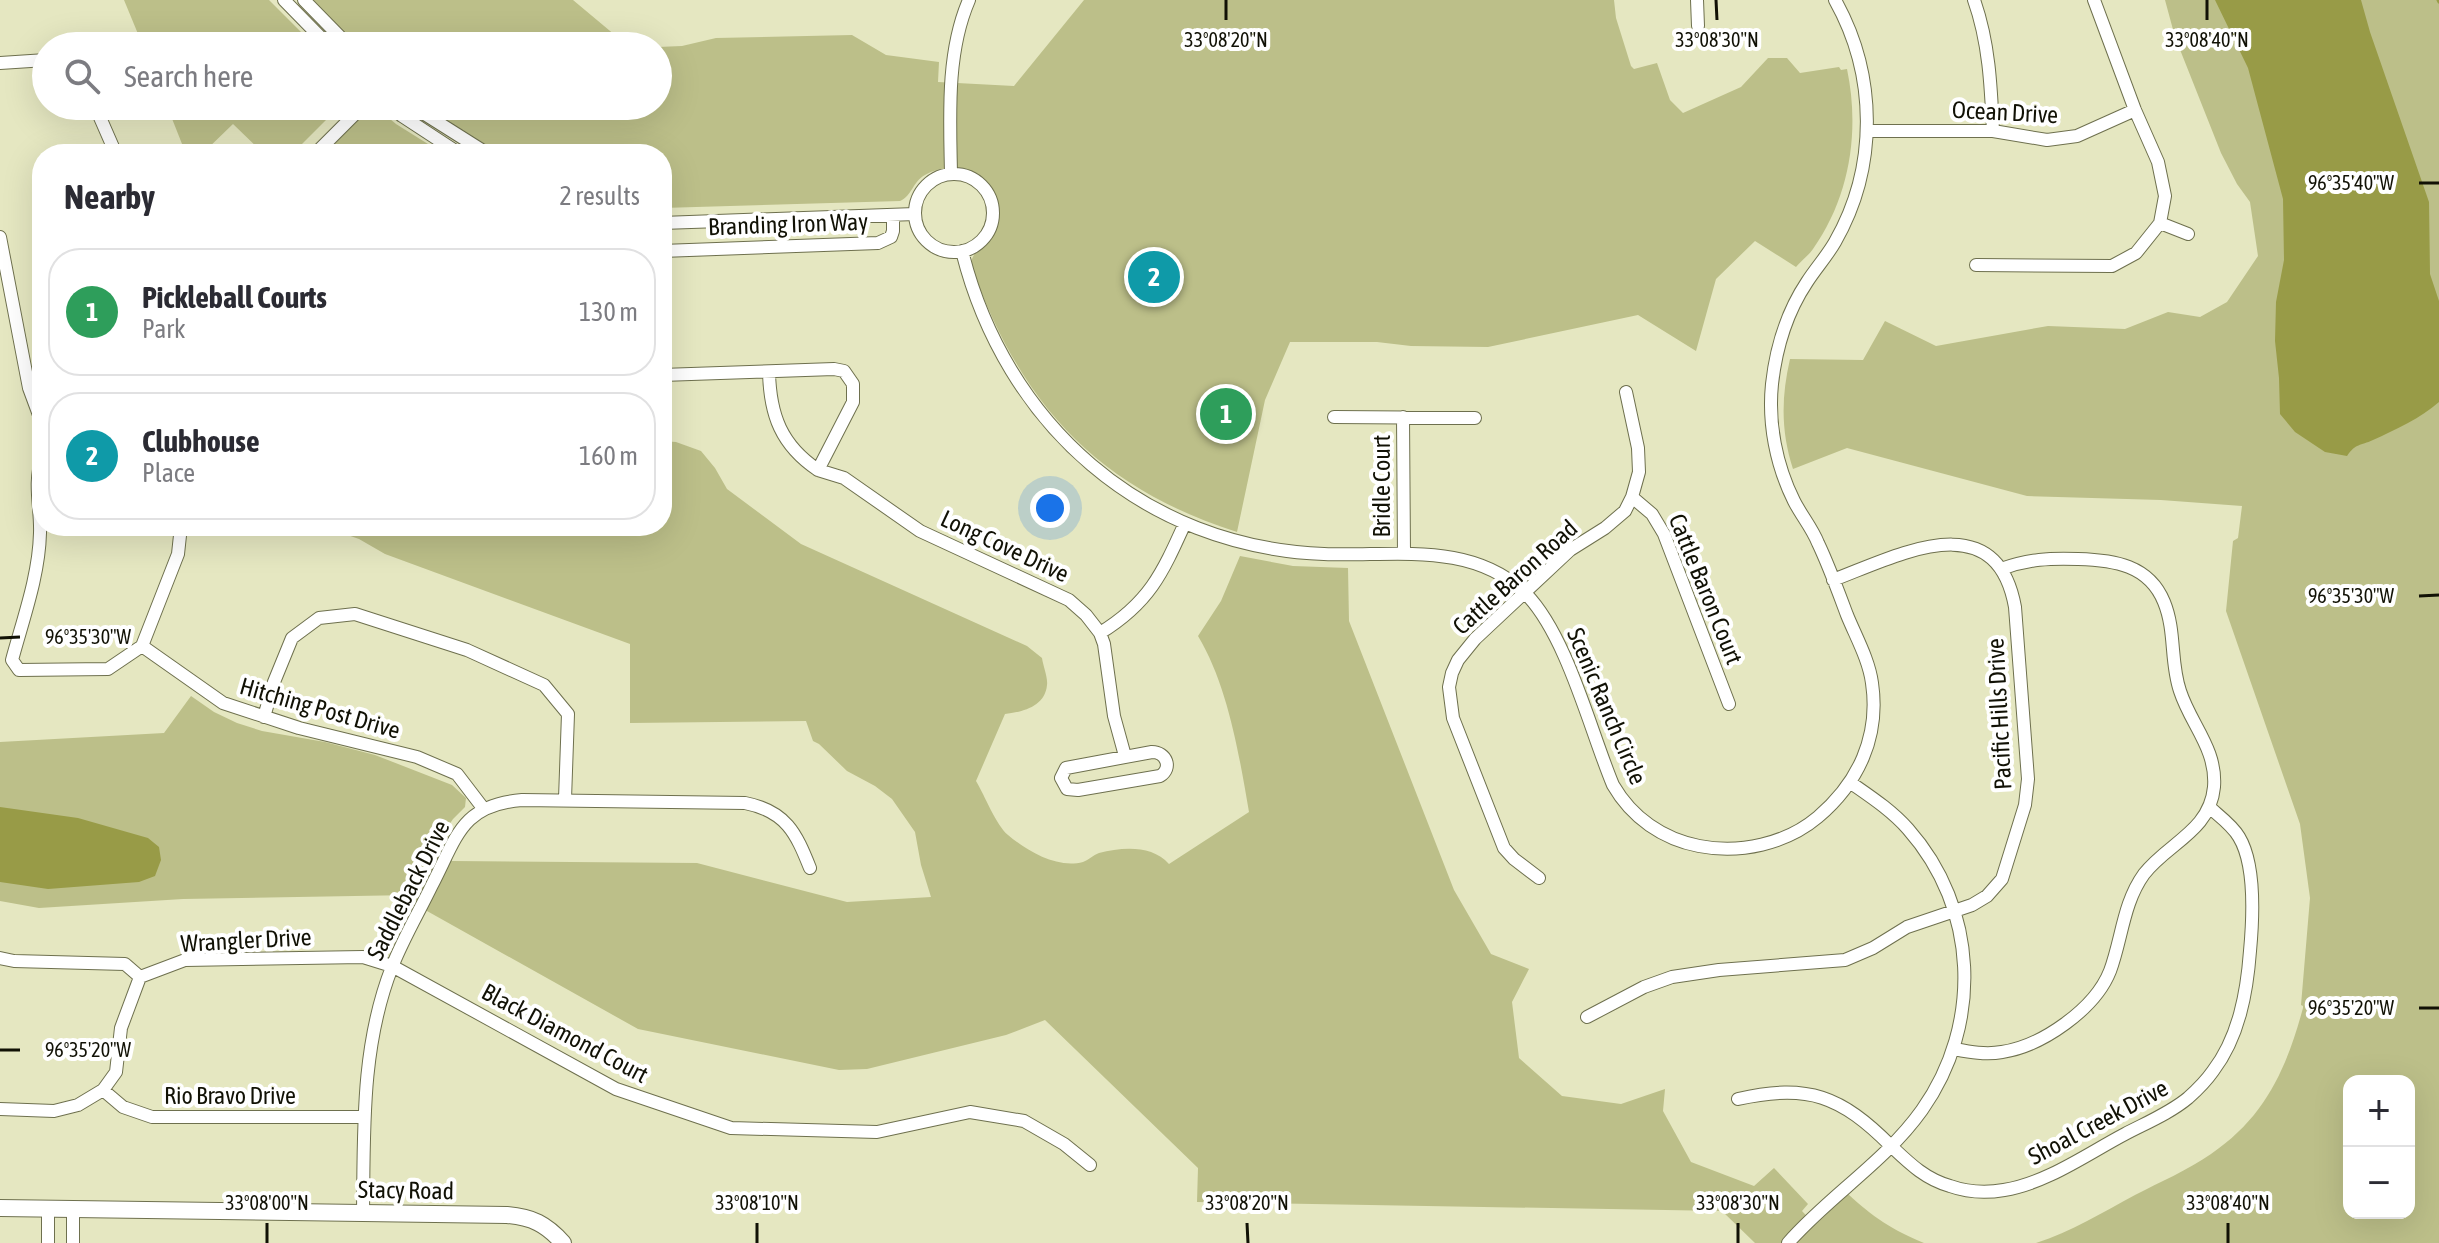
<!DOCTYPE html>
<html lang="en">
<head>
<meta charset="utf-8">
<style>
	:root { --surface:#fff; --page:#f7f7f7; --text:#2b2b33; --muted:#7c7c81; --line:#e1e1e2; --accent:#832895 }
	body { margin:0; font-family:"Asap Condensed",sans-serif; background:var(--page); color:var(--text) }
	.controls { position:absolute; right:24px; bottom:24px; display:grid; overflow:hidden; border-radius:16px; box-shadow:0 8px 32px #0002 }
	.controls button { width:72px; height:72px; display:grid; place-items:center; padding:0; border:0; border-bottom:2px solid var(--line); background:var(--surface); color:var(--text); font:40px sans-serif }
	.you { position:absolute; left:1050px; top:508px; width:28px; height:28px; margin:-20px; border:6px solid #fff; border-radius:50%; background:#1a73e8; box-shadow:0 0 0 12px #1a73e833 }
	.badge { display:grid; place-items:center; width:52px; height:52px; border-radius:50%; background:var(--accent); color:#fff; font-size:26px; font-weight:700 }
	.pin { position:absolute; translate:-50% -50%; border:4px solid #fff; box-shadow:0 2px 8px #0006 }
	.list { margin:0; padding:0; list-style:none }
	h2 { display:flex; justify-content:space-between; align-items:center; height:104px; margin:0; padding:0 32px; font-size:34px }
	h2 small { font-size:26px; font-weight:400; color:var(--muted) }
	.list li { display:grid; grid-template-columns:52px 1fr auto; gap:24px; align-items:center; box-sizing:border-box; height:128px; margin:0 16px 16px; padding:0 16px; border:2px solid var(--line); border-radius:32px }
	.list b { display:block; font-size:30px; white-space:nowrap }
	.list p { margin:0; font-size:26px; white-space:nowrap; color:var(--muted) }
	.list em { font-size:26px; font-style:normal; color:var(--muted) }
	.icon { flex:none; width:44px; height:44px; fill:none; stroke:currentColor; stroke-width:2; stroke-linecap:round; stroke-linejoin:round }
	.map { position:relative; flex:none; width:2439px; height:1243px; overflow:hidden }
	.search { position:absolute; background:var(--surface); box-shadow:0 8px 32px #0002; left:32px; top:32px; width:640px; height:88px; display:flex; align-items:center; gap:20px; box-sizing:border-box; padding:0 28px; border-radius:44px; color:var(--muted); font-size:30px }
	.panel { position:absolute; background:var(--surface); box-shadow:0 8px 32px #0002; left:32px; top:144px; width:640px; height:392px; border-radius:32px }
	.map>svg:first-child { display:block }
	.green { fill:#bcbf89; fill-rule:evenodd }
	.water { fill:#989b47 }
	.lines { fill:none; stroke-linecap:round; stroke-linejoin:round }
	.stream { stroke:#989b47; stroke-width:3 }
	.minor-casing { stroke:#6e704e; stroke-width:14 }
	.secondary-casing { stroke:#6e704e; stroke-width:18 }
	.minor { stroke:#fff; stroke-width:12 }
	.secondary { stroke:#fff; stroke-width:16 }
	.ticks { fill:none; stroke:#111105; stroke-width:3 }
	.labels { text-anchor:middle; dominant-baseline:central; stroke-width:8; stroke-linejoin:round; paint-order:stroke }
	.street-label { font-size:24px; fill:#111105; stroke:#fff }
	.ticks-label { font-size:20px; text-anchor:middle; fill:#111105; stroke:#fff; stroke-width:8; stroke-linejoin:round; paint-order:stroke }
</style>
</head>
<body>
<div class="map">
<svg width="2439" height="1243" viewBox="0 0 2439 1243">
	<rect width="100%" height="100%" fill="#e5e7c1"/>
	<path class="green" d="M124,0H269L315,46H143Z
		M312,0H573L628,46H358Z
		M1084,0H1614L1616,18L1631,66L1634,69L1657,63L1670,100L1683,113L1741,87L1768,58H1787L1800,73L1839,67L1841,70L1847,69C1860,131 1850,197 1813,249C1808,256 1801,261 1796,267L1755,241L1716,279L1696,351L1638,315L1488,347L1411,346L1377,342H1290L1265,400L1237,532C1096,487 1020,403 971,265C971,249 991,243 996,225C1007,184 959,155 925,175C913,181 912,196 900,201L662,208V154H501L424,106H658V47L682,46L716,38L852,35L886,55L939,62L938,82L1014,86Z
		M2165,0H2439V1243H2036C2071,1232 2103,1212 2135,1195C2160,1182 2188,1170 2211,1154C2265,1117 2286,1070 2303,1008V1006L2301,1005L2310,898L2300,824L2226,611L2233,541L2238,538L2242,506L2161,500L2027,496L1847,448L1793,469C1781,432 1781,398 1790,359L1863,360L1885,321L1936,346L2048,326L2125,329L2168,312L2200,317L2227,302L2258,256L2250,202L2237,184L2221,153L2175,37ZM2349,1081H2409V1213H2349Z
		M167,106H340L292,154H264L233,124L202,154H186Z
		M368,107L377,108L396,124L444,154H320Z
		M662,441L676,442L701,451L715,468L727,489L801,544L1027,646L1042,658C1043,666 1048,677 1047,685C1045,707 1022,712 1005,714L976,781C985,796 996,825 1008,835C1027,851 1057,869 1083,862C1089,860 1093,855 1099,853C1123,847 1152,845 1169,864L1249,812C1239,754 1228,686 1198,636L1221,601L1240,556L1293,566L1348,568L1349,621L1454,890L1491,954L1529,969L1512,1002L1519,1058L1562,1096L1621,1104L1665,1089L1663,1111L1691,1162L1754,1186L1774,1168L1808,1204L1802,1211L1815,1225L1848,1194C1873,1217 1892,1230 1924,1243H1755L1722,1211L1197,1202L1198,1168L1045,1020L1006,1035L867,1069L839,1070L638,1029L427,911L412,895L183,899L39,908L0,901V742L164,733L191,696L214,712L237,723L262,731L325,742L375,755L452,785L466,798L465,807L453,819L443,834L452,861L697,863L847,902L931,897L921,865L915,832L892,799L875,786L847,771L819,744L813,741L806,721L630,723V644L385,554L359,539L322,526H662Z"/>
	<path class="water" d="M2215,0H2361L2370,32L2429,202L2430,274L2439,301V402C2421,418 2395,430 2373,440C2360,446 2356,443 2347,456L2325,452L2295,432L2280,414L2279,378L2275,341L2276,302L2284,260L2283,199L2248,68Z
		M0,807L78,818L148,838L159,847L161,860L155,876L139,882L48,889L0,882Z"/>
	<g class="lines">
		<path class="stream" d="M2438,0L2439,2"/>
		<defs>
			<path id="minor" d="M284,0L329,46
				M304,0L349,46
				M1697,0L1698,26
				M1974,0C1989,42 1991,86 1993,131
				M0,63L46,60
				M95,106L116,154
				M390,106L402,116L460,154
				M412,106L488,154
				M1867,131H1993L2047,140L2077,136L2135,110
				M315,154L363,106
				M951,174C950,117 946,53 969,0
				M915 213a39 39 0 1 1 78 0a39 39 0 1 1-78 0Z
				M662,223L915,214
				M2160,223L2188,234
				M0,237L29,388L39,415L42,417
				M662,251L878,243L891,237L893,231V215
				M962,251C1005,424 1143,547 1324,554C1392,557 1472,540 1526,594C1567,636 1590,730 1613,785C1632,818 1663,839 1699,846C1740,854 1786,844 1818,817C1858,783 1880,737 1872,683C1869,660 1856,637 1847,615C1838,591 1829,566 1818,543C1812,528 1801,515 1794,501C1776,465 1768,423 1772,384C1776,348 1787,312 1807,282C1816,268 1827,256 1835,242C1878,167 1877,75 1835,0
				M1976,265L2112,266L2136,253L2160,223L2165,196L2158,162L2135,110L2094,0
				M769,372C770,415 781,445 818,470
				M662,375L834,369L844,371L853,384V402L818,470L844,478L920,531L1069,600L1086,615L1100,633L1104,644L1114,716L1125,756
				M1334,417L1475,418
				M1403,417L1404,554
				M42,459C33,483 41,508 40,533C39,576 23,619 12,660L19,670L108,669L142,646
				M1632,497L1652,514L1664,534L1729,704
				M1100,633C1149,603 1162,574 1185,523
				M142,646L223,703L299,728L417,757L457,774L483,808
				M142,646L178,554L181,526
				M264,717L274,682L292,638L319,618L355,614L467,650L544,685L568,714L565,799
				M1152,752C1166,752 1173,768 1160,776L1078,790L1067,789L1061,778L1066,768Z
				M1539,878L1514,859L1504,848L1453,718L1449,687L1452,673L1458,660L1475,639L1570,550L1605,528L1625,511L1632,497L1639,472L1638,448L1626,392
				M0,958L14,961L125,964L140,977
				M1587,1017L1644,987L1672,977L1719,970L1845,960L1873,948L1907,927L1972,905L1987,896L2002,879L2025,805L2028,779L2015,607C1996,502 1897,556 1833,580
				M1954,1049C1970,1052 1986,1055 2002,1052C2042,1046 2095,1009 2110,971C2122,939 2123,903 2144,874C2168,843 2210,831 2214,787C2217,749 2191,725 2180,691C2170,662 2176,631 2164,602C2149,565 2114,560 2078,559C2050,558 2028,559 2001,569
				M103,1090L123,1107L152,1117H364
				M1738,1099C1808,1083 1841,1096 1891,1146C1909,1163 1925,1179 1950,1186C1967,1192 1987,1193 2004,1190C2047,1183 2087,1154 2125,1134C2146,1123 2170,1113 2188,1098C2197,1090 2206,1081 2213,1071C2239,1037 2247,992 2250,951C2253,919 2256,865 2239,837C2232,825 2219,816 2209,807
				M0,1109L54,1111L78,1105L103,1090L116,1072L121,1028L140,977L185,960L363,957L392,966L616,1089L731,1128L877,1132L970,1112L1024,1121L1064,1144L1090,1165
				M48,1209V1243
				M363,1214C364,1130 361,1046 392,967C403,939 419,912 432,885C457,837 461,805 522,800L745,803C786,811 796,833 810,868
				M73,1243V1209
				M1788,1243C1829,1196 1885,1162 1922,1110C1983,1024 1978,908 1908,829C1891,810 1871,797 1851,783"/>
			<path id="secondary" d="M0,1208L507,1215C532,1217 546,1224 563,1243"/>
		</defs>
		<use href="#minor" class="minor-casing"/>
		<use href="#secondary" class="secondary-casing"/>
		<use href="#minor" class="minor"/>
		<use href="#secondary" class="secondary"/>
	</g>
	<path class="ticks" d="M1226,0V20M1716,0L1717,20M2207,0V20M2419,183H2439M2419,596L2439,595M0,638L20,637M2419,1008H2439M0,1050H20M267,1223V1243M757,1223V1243M1247,1223L1248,1243M1738,1223V1243M2228,1223V1243"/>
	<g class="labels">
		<g class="street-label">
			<text transform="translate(2005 112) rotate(3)">Ocean Drive</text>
			<text transform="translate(788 224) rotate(-2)">Branding Iron Way</text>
			<text transform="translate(1381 486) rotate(-90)">Bridle Court</text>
			<text transform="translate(1005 546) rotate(25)">Long Cove Drive</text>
			<text transform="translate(1515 577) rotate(-42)">Cattle Baron Road</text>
			<text transform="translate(1706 589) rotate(68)">Cattle Baron Court</text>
			<text transform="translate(1607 706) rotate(67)">Scenic Ranch Circle</text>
			<text transform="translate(320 708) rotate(16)">Hitching Post Drive</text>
			<text transform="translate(1999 714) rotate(-93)">Pacific Hills Drive</text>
			<text transform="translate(408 890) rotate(-63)">Saddleback Drive</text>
			<text transform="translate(246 940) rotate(-3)">Wrangler Drive</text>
			<text transform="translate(565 1033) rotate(28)">Black Diamond Court</text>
			<text x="230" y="1095">Rio Bravo Drive</text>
			<text transform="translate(2098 1122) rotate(-28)">Shoal Creek Drive</text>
			<text transform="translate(406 1190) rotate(1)">Stacy Road</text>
		</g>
	</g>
	<g class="ticks-label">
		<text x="1226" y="47">33°08'20"N</text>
		<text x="1717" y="47">33°08'30"N</text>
		<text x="2207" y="47">33°08'40"N</text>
		<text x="2351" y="190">96°35'40"W</text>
		<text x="2351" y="603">96°35'30"W</text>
		<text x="88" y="644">96°35'30"W</text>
		<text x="2351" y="1015">96°35'20"W</text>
		<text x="88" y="1057">96°35'20"W</text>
		<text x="267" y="1210">33°08'00"N</text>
		<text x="757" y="1210">33°08'10"N</text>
		<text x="1247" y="1210">33°08'20"N</text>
		<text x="1738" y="1210">33°08'30"N</text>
		<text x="2228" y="1210">33°08'40"N</text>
	</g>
</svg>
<div class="controls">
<button>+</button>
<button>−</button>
</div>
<div class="you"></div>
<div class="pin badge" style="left:1226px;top:414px;background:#2e9e5b">1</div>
<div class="pin badge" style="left:1154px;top:277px;background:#0f9aa8">2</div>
<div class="search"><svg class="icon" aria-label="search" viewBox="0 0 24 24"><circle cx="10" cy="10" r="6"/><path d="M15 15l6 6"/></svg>Search here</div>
<section class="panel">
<h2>Nearby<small>2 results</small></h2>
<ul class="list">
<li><span class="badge" style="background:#2e9e5b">1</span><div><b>Pickleball Courts</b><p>Park</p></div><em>130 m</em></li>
<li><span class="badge" style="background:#0f9aa8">2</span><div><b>Clubhouse</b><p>Place</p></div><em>160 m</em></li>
</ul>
</section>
</div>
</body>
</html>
